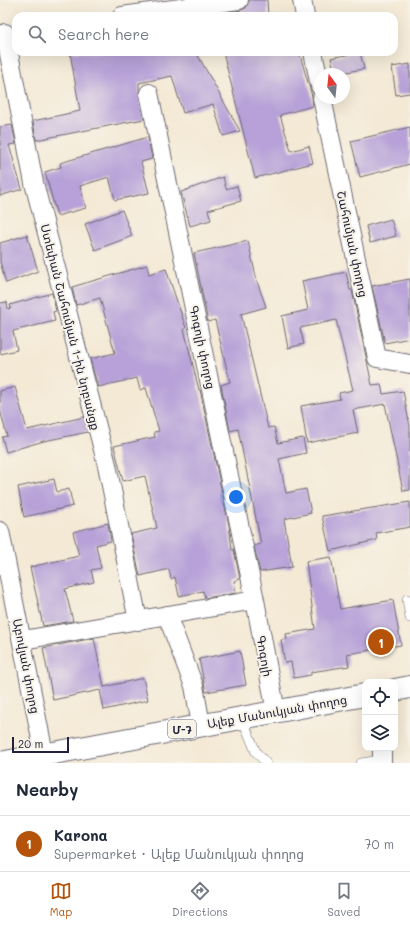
<!DOCTYPE html>
<html lang="en">
<head>
<meta charset="utf-8">
<style>
	:root { --surface:#fff; --page:#f6f6f7; --text:#1f2937; --muted:#747a83; --line:#e0e1e3; --accent:#b45309 }
	body { margin:0; font-family:Mali,"Noto Sans Armenian",sans-serif; background:var(--page); color:var(--text) }
	.controls { position:absolute; right:12px; bottom:12px; display:grid; overflow:hidden; border-radius:8px; box-shadow:0 4px 16px #0002 }
	.controls button { width:36px; height:36px; display:grid; place-items:center; padding:0; border:0; border-bottom:1px solid var(--line); background:var(--surface); color:var(--text); font:20px sans-serif }
	.compass { position:absolute; left:314px; top:68px; width:36px; height:36px; border-radius:50%; background:var(--surface); box-shadow:0 4px 16px #0002; rotate:345deg }
	.scale { position:absolute; left:12px; bottom:10px; width:57px; box-sizing:border-box; padding-left:4px; border:2px solid #22223b; border-top:0; font-size:11px; line-height:14px; white-space:nowrap; color:#22223b; -webkit-text-stroke:3px #f7f3e8; paint-order:stroke }
	.you { position:absolute; left:236px; top:497px; width:14px; height:14px; margin:-10px; border:3px solid #fff; border-radius:50%; background:#1a73e8; box-shadow:0 0 0 6px #1a73e833 }
	.badge { display:grid; place-items:center; width:26px; height:26px; border-radius:50%; background:var(--accent); color:#fff; font-size:13px; font-weight:700 }
	.pin { position:absolute; translate:-50% -50%; border:2px solid #fff; box-shadow:0 1px 4px #0006 }
	.list { margin:0; padding:0; list-style:none }
	h2 { display:flex; justify-content:space-between; align-items:center; height:52px; margin:0; padding:0 16px; font-size:17px }
	h2 small { font-size:13px; font-weight:400; color:var(--muted) }
	.list li { display:grid; grid-template-columns:26px 1fr auto; gap:12px; align-items:center; box-sizing:border-box; height:56px; padding:0 16px; border-top:1px solid var(--line) }
	.list b { display:block; font-size:15px; white-space:nowrap }
	.list p { margin:0; font-size:13px; white-space:nowrap; color:var(--muted) }
	.list em { font-size:13px; font-style:normal; color:var(--muted) }
	.icon { flex:none; width:22px; height:22px; fill:none; stroke:currentColor; stroke-width:2; stroke-linecap:round; stroke-linejoin:round }
	.map { position:relative; flex:none; width:410px; height:763px; overflow:hidden }
	.search { position:absolute; background:var(--surface); box-shadow:0 4px 16px #0002; left:12px; right:12px; top:12px; height:44px; display:flex; align-items:center; gap:10px; box-sizing:border-box; padding:0 14px; border-radius:12px; color:var(--muted); font-size:15px }
	.sheet { height:108px; background:var(--surface) }
	nav { display:flex; justify-content:space-around; align-items:center; box-sizing:border-box; height:56px; border-top:1px solid var(--line); background:var(--surface); font-size:11px; color:var(--muted) }
	nav a { display:grid; justify-items:center; gap:2px }
	nav .on { color:var(--accent) }
	.map>svg:first-child { display:block }
	.building { fill:#b7a1d8 }
	.lines { fill:none; stroke-linecap:round; stroke-linejoin:round }
	.lane-casing { stroke:#6c6871; stroke-width:10 }
	.street-casing { stroke:#6c6871; stroke-width:20 }
	.primary-casing { stroke:#6c6871; stroke-width:24 }
	.lane { stroke:#fff; stroke-width:9 }
	.street { stroke:#fff; stroke-width:18 }
	.primary { stroke:#fff; stroke-width:22 }
	.labels { text-anchor:middle; dominant-baseline:central; stroke-width:4; stroke-linejoin:round; paint-order:stroke }
	.shield { fill:#f7f3e8; stroke:#62616f; stroke-width:1 }
	.shield-label { font-size:11px; font-weight:bold; fill:#22223b }
	.street-label { font-size:12px; fill:#22223b; stroke:#f7f3e8 }
</style>
</head>
<body>
<div class="map">
<svg width="410" height="763" viewBox="0 0 410 763">
	<rect width="100%" height="100%" fill="#f7f3e8"/>
	<filter id="ink" filterUnits="userSpaceOnUse"><feTurbulence type="fractalNoise" baseFrequency=".025" numOctaves="2"/><feDisplacementMap in="SourceGraphic" scale="8" xChannelSelector="R" yChannelSelector="G"/><feConvolveMatrix kernelMatrix="1 2 1 2 8 2 1 2 1" color-interpolation-filters="sRGB"/></filter>
	<filter id="wash" filterUnits="userSpaceOnUse"><feTurbulence type="fractalNoise" baseFrequency=".012" numOctaves="4" result="noise"/><feDisplacementMap in="SourceGraphic" scale="16" xChannelSelector="R" yChannelSelector="G"/><feGaussianBlur stdDeviation="0.9" result="paint"/><feColorMatrix in="noise" values="0 0 0 0 0 0 0 0 0 0 0 0 0 0 0 0 0 1.4 0 .05"/><feComposite in="paint" operator="in"/></filter>
	<g filter="url(#wash)">
		<rect width="100%" height="100%" fill="#f4e9d5"/>
		<g id="blocks">
			<path class="building" d="M249,0H267L268,16H200L241,10L246,8Z
				M70,52H196L240,131L223,136L213,104L183,113L172,76L139,83V95L144,119L36,140L33,121L80,111Z
				M223,52H299L312,96L313,106L280,115L291,151L309,146L313,163L255,178Z
				M360,52L364,69L335,74L331,58Z
				M410,64V93L396,95L392,67Z
				M12,125L16,144L9,145L22,189L0,196V127Z
				M410,127V164L360,177L351,141Z
				M148,137L152,159L141,162L149,193L115,200L109,177L80,186L86,208L57,216L45,172L61,167L60,163Z
				M223,177L226,189L237,186L241,201L208,210L211,220L190,226L181,192Z
				M122,210L132,236L95,250L85,224Z
				M391,219L396,236L370,243L366,226Z
				M27,235L38,271L6,283L0,262V243Z
				M248,241L257,281L266,307L241,314L268,428L274,427L278,443L303,438L306,453L279,459L286,493L306,489L311,513L284,519L292,567L260,572L254,546L261,544L238,429L230,431L221,385L230,382L215,320L208,322L194,253Z
				M147,265L149,274L166,269L186,328L184,329L199,390H200L229,525L232,550H234L240,579L234,581L236,593L205,598L203,591L179,596L175,577L171,579L169,569L140,576L131,534L157,528L145,476L123,481L114,446L155,437L154,432L159,431L146,388L140,390L137,378L98,387L90,359L115,353L100,298L76,305L72,287Z
				M346,272L350,290H352L372,385L381,384L383,394L403,391L410,427V490L403,491L385,404L353,410L358,433L307,443L301,406L340,399L339,393L353,390L336,320L300,328L304,344L288,348L282,316L308,310L302,281Z
				M410,279V338L385,343L372,286Z
				M52,293L56,311L53,312L55,321L13,331L17,350L0,354V303L7,302L8,309L11,308L10,305Z
				M15,387L27,430L84,417L88,432L44,441L6,452L2,437L7,436L0,410V391Z
				M54,479L57,492L69,489L73,506L24,517L18,487Z
				M410,502V527L376,533L377,540L330,551L322,516Z
				M108,523L111,541L96,545L101,568L91,570L94,582L65,589L73,621L43,626L30,567L79,556L73,532Z
				M331,557L340,609L393,600L401,645L347,654L349,666L311,672V675L294,678L291,662L285,663L281,640L287,639L286,634L315,629L306,561Z
				M94,638L104,687L143,678L148,700L104,710L100,690L53,700L43,648Z
				M240,651L246,685L206,692L199,659Z"/>
		</g>
	</g>
	<g filter="url(#ink)">
		<use href="#blocks" fill-opacity="0" stroke="#6c6871" stroke-width="1"/>
		<g class="lines">
			<defs>
				<path id="lane" d="M407,599L410,618
					M242,718L256,752L266,763
					M361,763L381,760"/>
				<path id="street" d="M302,0L305,16
					M122,16L239,0
					M5,33L34,183L107,465L138,621
					M313,52L320,86
					M149,93L255,600L276,712
					M322,98L377,358L410,364
					M0,531L44,754
					M167,615L194,686L201,725
					M23,640L255,600
					M382,763V748"/>
				<path id="primary" d="M395,690L410,687
					M0,763L365,695"/>
			</defs>
			<use href="#lane" class="lane-casing"/>
			<use href="#street" class="street-casing"/>
			<use href="#primary" class="primary-casing"/>
			<use href="#lane" class="lane"/>
			<use href="#street" class="street"/>
			<use href="#primary" class="primary"/>
		</g>
	</g>
	<g class="labels">
		<rect class="shield" x="168" y="720" width="28" height="18" rx="3"/>
		<g class="shield-label">
			<text x="182" y="729">Մ-7</text>
		</g>
		<g class="street-label">
			<text transform="translate(353 244) rotate(78)">Շահումյան փողոց</text>
			<text transform="translate(71 327) rotate(76)">Ստեփան Շահումյան 1-ին նրբանցք</text>
			<text transform="translate(203 347) rotate(78)">Գոգոլի փողոց</text>
			<text transform="translate(265 656) rotate(80)">Գոգոլի</text>
			<text transform="translate(27 666) rotate(79)">Աբովյան փողոց</text>
			<text transform="translate(277 711) rotate(-10)">Ալեք Մանուկյան փողոց</text>
		</g>
	</g>
</svg>
<div class="controls">
<button><svg class="icon" aria-label="locate" viewBox="0 0 24 24"><circle cx="12" cy="12" r="6"/><path d="M12 2v4M12 18v4M2 12h4M18 12h4"/></svg></button>
<button><svg class="icon" aria-label="layers" viewBox="0 0 24 24"><path d="M12 4l9 5-9 5-9-5zM3 14l9 5 9-5"/></svg></button>
</div>
<svg class="compass" viewBox="-18 -18 36 36"><path d="M0-13l5 13h-10z" fill="#e53935"/><path d="M0 13l5-13h-10z" fill="#747a83"/></svg>
<div class="scale">20 m</div>
<div class="you"></div>
<div class="pin badge" style="left:381px;top:642px">1</div>
<div class="search"><svg class="icon" aria-label="search" viewBox="0 0 24 24"><circle cx="10" cy="10" r="6"/><path d="M15 15l6 6"/></svg>Search here</div>
</div>
<section class="sheet">
<h2>Nearby<small></small></h2>
<ul class="list">
<li><span class="badge">1</span><div><b>Karona</b><p>Supermarket · Ալեք Մանուկյան փողոց</p></div><em>70 m</em></li>
</ul>
</section>
<nav>
<a class="on"><svg class="icon" aria-label="map" viewBox="0 0 24 24"><path d="M3 6l6-2 6 2 6-2v14l-6 2-6-2-6 2zM9 4v14M15 6v14"/></svg>Map</a>
<a><svg class="icon" aria-label="directions" viewBox="0 0 24 24"><path d="M12 3l9 9-9 9-9-9zM9 14v-3h6M13 9l2 2-2 2"/></svg>Directions</a>
<a><svg class="icon" aria-label="saved" viewBox="0 0 24 24"><path d="M7 4h10v16l-5-4-5 4z"/></svg>Saved</a>
</nav>
</body>
</html>
